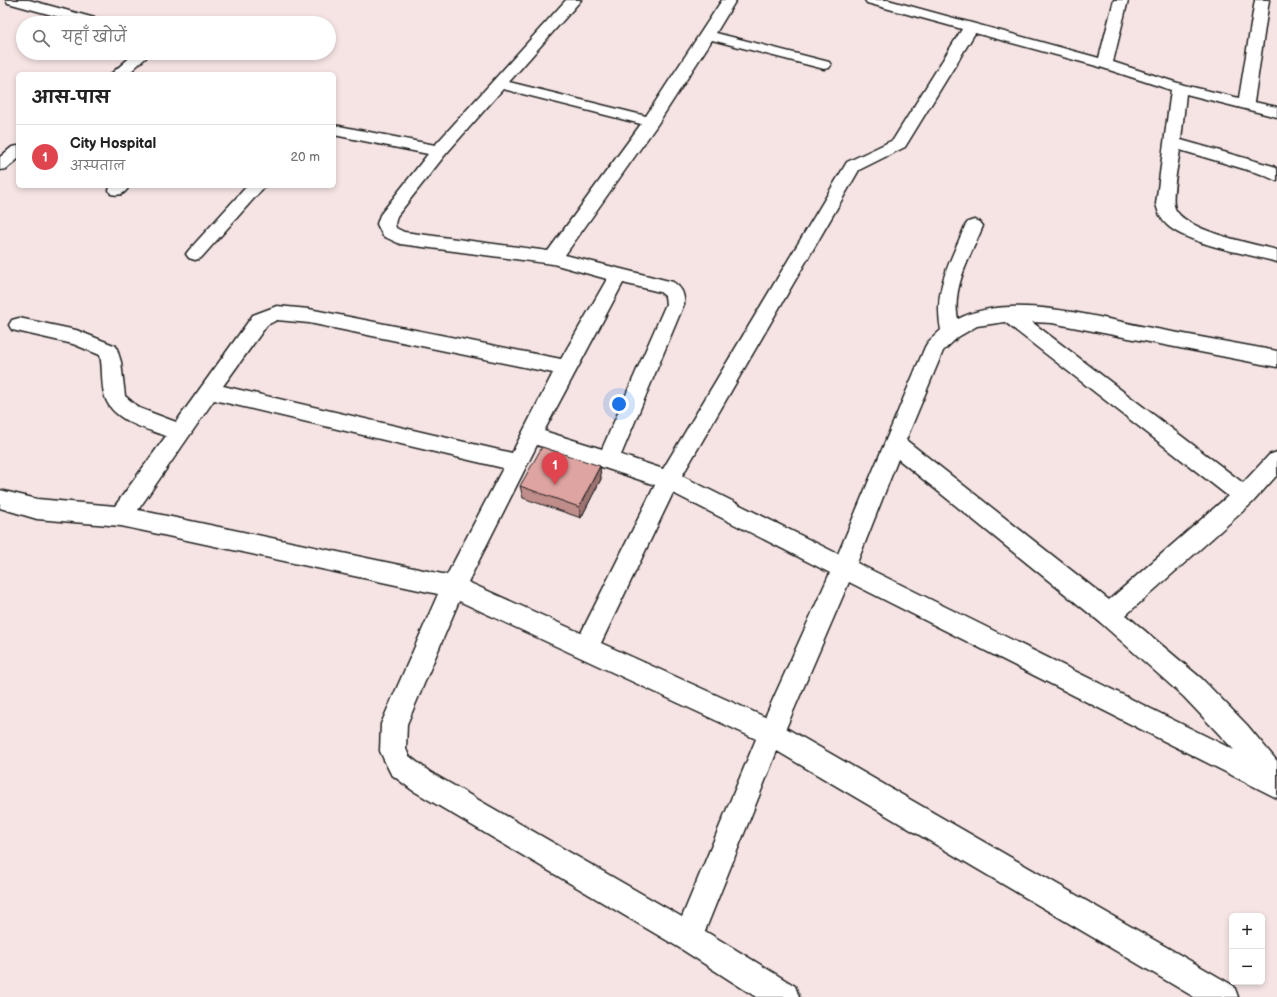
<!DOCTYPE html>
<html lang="hi">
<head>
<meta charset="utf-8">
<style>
	:root { --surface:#fff; --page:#f2f2f2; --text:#222; --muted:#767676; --line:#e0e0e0; --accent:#1f6fb2 }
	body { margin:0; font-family:"Balsamiq Sans","Playpen Sans Deva",sans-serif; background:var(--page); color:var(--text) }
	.controls { position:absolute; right:12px; bottom:12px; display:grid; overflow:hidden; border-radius:6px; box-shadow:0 2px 6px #0003 }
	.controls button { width:36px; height:36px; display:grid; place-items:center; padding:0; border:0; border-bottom:1px solid var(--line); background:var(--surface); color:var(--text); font:20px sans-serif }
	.you { position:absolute; left:619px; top:404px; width:14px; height:14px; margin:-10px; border:3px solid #fff; border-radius:50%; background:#1a73e8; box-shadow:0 0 0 6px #1a73e833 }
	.badge { display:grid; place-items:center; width:26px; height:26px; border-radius:50%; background:var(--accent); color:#fff; font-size:13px; font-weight:700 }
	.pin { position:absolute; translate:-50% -33px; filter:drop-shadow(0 1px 2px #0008) }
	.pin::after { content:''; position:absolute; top:21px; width:14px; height:12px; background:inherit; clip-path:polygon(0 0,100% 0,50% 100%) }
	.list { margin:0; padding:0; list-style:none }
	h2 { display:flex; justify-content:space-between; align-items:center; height:52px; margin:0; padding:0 16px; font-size:17px }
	h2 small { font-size:13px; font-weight:400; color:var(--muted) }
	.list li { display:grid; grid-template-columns:26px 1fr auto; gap:12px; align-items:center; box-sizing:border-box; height:64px; padding:0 16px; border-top:1px solid var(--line) }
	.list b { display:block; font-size:15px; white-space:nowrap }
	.list p { margin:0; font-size:13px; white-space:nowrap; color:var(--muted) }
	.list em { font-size:13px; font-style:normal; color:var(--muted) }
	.icon { flex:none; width:22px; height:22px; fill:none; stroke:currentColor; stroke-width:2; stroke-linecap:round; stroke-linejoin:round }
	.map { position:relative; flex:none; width:1277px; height:997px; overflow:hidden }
	.search { position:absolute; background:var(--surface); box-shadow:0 2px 6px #0003; left:16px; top:16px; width:320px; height:44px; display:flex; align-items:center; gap:10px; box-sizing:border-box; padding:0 14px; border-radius:22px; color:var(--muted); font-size:15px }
	.panel { position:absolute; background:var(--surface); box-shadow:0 2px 6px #0003; left:16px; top:72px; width:320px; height:116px; border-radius:6px }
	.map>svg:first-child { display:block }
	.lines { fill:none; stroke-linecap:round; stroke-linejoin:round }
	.minor-casing { stroke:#1c1c1c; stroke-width:3 }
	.minor { fill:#fff; fill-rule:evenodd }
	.wall { fill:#bf8d8a; stroke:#1c1c1c }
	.shaded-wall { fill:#9b7371; stroke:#1c1c1c }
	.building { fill:#dea4a1; stroke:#1c1c1c }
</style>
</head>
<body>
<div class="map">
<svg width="1277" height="997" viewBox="0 0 1277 997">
	<rect width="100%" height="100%" fill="#f5e4e3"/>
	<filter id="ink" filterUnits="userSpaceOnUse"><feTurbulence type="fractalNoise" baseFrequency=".025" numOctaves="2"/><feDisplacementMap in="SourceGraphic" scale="8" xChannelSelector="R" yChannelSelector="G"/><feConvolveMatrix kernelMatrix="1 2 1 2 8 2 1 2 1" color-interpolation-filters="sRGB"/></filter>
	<g filter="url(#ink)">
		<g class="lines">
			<defs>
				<path id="minor" d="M6,0H29L102,20L104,23H81L8,3Z
					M566,0H581L509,82L646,116L722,0H736L716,33L829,62L831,65L829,68L824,69L712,40L657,125L565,255L673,282C681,287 685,294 684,304L621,455L663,469L847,162L893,140L962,29L867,3L865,0H888L1099,58L1114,0H1128L1113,62L1184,85L1239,98L1255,0H1269L1254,102L1277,107V117L1186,94L1181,140L1273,166L1277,169V181L1261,174L1180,150C1178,164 1172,192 1174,205C1178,230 1255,244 1277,250V262C1249,254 1185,244 1166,224C1160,218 1158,211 1156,204L1171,90L1100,67L975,33L905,147L859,170L682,476L838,554L925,347L928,342L941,330C933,288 950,263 965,226L968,222L974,220L980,222L983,226C971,255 951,288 958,319C1008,292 1092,316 1146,327C1189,335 1233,343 1277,351V367L1052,323L1032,322L1243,483L1269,455L1277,452V475L1252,503L1126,615L1202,679L1247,725L1277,761V798L849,582L786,728L1234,986L1238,997H1194L777,751L705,931L795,986L799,997H756L678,947L412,790L391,774L384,760L380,751L381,724L438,594L121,526L37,519L0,508V490L37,499L115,506L166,436C144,428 109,420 104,393C101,381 103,368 100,355L73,344L12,330L9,325L12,320L19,318L76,330L116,346L121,362L125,396L139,408L176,422L253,315L277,306L309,309L561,359L607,279L553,264L400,244L383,236L377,224L380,215L428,154L334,135V125L435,145ZM503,89L641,124L548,251L404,232L396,228L395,224L397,216L445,155ZM623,283L660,292L665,296L666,304L602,449L544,431ZM277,320L309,323L553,373L512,453L223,386L267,325ZM1005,322L1228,496L1109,600L906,440L943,351L958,337L977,326ZM214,400L503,468L447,575L138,510ZM537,445L655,485L581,633L468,582ZM898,459L1101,623L1184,697L1234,750L857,563ZM673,493L830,573L765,717L601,643ZM459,601L756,739L682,917L430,772L409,756L406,749L407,724Z
					M135,53H151L128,74H111Z
					M18,146V159L6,169L0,170V157L12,147Z
					M111,186H129C125,194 120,196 111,194L109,190Z
					M247,186H265L201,258L195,260L189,258L186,254L189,250Z"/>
			</defs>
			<use href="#minor" class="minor-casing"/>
			<use href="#minor" class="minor"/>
		</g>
		<path class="wall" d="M600,466L601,479L581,518L523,498L520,486Z"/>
		<path class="shaded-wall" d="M600,466L601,479L581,518L579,507Z"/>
		<path class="building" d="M542,447L600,466L579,507L520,486Z"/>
	</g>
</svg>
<div class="controls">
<button>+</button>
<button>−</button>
</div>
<div class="you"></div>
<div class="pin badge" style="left:555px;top:485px;background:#e0444e">1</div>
<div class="search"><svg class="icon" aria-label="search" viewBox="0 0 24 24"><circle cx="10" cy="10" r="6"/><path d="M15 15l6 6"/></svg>यहाँ खोजें</div>
<section class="panel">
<h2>आस-पास<small></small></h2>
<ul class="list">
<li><span class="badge" style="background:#e0444e">1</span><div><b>City Hospital</b><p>अस्पताल</p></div><em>20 m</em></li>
</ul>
</section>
</div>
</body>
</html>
